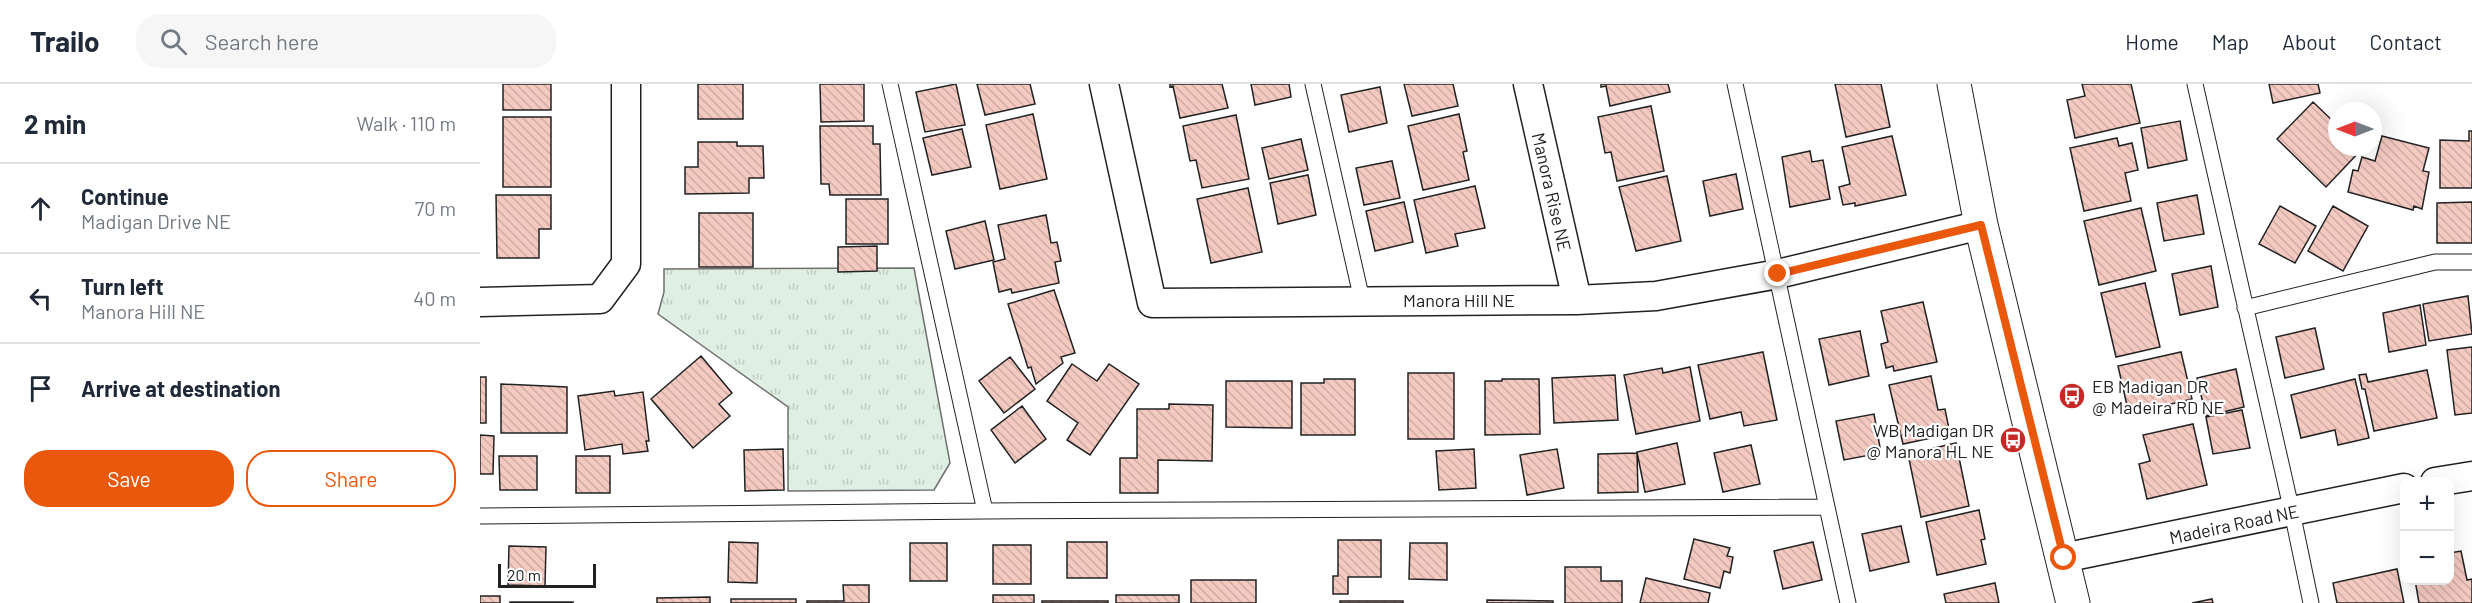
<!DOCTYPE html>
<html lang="en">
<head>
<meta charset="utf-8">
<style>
	:root { --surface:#fff; --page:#f6f6f7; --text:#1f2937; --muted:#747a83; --line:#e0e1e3; --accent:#ea580c }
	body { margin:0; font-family:Barlow,sans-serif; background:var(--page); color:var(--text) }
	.controls { position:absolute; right:18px; bottom:18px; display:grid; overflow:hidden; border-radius:12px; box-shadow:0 6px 24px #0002 }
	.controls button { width:54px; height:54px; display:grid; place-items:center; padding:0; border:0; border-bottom:2px solid var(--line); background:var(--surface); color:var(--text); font:30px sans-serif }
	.compass { position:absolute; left:1848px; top:18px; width:54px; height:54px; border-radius:50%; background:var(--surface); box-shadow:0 6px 24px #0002; rotate:270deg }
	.scale { position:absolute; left:18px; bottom:15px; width:98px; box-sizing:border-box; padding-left:6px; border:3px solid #222; border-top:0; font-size:16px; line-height:21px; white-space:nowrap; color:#222; -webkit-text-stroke:4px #fff; paint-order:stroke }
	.stop { position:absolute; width:18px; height:18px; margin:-14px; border:4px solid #ea580c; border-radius:50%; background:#fff }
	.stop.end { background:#ea580c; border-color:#fff; box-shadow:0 2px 6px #0008 }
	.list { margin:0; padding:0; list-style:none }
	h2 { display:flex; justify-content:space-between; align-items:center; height:78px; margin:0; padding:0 24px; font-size:26px }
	h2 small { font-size:20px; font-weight:400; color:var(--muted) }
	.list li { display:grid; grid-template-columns:39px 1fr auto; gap:18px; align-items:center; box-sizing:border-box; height:90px; padding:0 24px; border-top:2px solid var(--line) }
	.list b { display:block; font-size:22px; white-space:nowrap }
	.list p { margin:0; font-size:20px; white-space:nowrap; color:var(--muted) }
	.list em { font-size:20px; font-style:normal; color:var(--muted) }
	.actions { display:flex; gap:12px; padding:18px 24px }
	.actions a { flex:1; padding:14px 0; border:2px solid var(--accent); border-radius:24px; text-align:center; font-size:21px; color:var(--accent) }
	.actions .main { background:var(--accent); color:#fff }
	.icon { flex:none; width:33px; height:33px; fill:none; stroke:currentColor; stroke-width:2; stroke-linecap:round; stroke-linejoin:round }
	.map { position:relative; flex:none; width:1992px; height:519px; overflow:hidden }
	header { display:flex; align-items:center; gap:36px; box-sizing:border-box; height:84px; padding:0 30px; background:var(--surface); border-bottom:2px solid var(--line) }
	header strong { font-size:28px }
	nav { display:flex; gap:33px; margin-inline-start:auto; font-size:21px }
	.search { width:420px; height:54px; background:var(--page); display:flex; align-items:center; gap:15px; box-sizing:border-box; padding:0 21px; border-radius:24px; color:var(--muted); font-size:22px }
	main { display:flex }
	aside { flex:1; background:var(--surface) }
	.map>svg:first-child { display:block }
	.grass { fill:url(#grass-tufts); stroke:#6f6f6f; stroke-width:1.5 }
	.building { fill:url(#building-back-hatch); stroke:#222; stroke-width:1.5 }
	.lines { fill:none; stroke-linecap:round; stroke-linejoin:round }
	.lane-casing { stroke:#222; stroke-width:17 }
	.street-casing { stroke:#222; stroke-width:31 }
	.secondary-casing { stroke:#222; stroke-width:35 }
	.lane { stroke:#fff; stroke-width:15 }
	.street { stroke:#fff; stroke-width:28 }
	.secondary { stroke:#fff; stroke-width:33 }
	.route { stroke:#ea580c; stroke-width:8 }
	.labels { text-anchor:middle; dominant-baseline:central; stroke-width:4.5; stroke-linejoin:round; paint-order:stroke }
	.street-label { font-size:18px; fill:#222; stroke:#fff }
	.poi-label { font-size:18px; fill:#222; stroke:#fff; text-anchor:start }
</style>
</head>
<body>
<header>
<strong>Trailo</strong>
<div class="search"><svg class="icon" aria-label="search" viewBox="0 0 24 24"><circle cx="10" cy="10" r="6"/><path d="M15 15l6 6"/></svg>Search here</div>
<nav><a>Home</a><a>Map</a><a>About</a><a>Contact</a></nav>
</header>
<main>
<aside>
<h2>2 min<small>Walk · 110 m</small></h2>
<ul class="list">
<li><svg class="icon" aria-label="ahead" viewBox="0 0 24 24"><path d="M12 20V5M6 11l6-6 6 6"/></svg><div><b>Continue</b><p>Madigan Drive NE</p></div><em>70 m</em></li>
<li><svg class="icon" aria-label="left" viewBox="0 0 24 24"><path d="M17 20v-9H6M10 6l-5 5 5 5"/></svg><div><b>Turn left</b><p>Manora Hill NE</p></div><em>40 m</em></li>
<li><svg class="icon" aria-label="arrive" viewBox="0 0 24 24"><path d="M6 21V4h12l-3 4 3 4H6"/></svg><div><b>Arrive at destination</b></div></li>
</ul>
<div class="actions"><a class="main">Save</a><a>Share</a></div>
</aside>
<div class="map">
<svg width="1992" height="519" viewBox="0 0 1992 519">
	<defs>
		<pattern id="grass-tufts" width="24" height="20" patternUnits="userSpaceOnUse" patternTransform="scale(1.5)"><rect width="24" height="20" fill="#e0efe3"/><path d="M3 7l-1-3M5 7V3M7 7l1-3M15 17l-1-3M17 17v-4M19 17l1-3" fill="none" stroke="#c0cdc2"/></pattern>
		<pattern id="building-back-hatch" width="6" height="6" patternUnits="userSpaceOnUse" patternTransform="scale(1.5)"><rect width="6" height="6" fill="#f3c9c0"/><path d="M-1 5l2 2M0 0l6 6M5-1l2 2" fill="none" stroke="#d0aca5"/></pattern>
	</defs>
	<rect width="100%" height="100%" fill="#fff"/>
	<path class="grass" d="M434,184L470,379L454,406L308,407V323L178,230L184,208V185Z"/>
	<path class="building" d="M23,0H71V26H23Z
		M218,0H263V35H218Z
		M340,0H384V37L341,38Z
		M476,0L485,41L445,48L436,8Z
		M497,0H550L555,20L505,31Z
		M690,0H742L748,24L700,34L693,2L690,3Z
		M771,0H809L811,13L775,21Z
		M924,0H973L978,22L932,32Z
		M1121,0H1188L1190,8L1130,22L1126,2L1121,3Z
		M1355,0H1401L1410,43L1366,53Z
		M1602,0H1651L1660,39L1595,54L1587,16L1605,12Z
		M1789,0H1838L1840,9L1793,19Z
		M900,3L907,39L869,48L861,11Z
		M1833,18L1857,41V63H1880L1882,65L1846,103L1797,55Z
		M1171,22L1184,87L1137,97L1131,68L1125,69L1118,33Z
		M553,30L567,95L520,105L506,41Z
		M979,30L987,67L983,68L989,96L943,106L928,42Z
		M756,31L769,95L722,104L716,76L710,77L703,42Z
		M23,33H71V103H23Z
		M1700,37L1707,76L1668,84L1661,44Z
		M340,42H393V60H400L401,111H350L349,100H341Z
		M482,45L491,83L452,91L443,54Z
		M1989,47H1992V104H1960V56L1989,57Z
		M1412,52L1426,111L1375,122V119L1363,121L1359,103L1370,100L1362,63Z
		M1902,52L1949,64L1943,87L1949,88L1942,125L1934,122L1933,126L1868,108L1873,86L1878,87L1882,73L1895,77Z
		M1637,54L1639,62L1652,59L1658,86L1645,89L1651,117L1604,127L1590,64Z
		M821,55L828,86L789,95L782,64Z
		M218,58H257V62H283L284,94H269V109L205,110V83H218Z
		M1330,67L1332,78L1343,76L1350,115L1310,123L1302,73Z
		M912,77L920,114L884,121L876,84Z
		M1256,90L1263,125L1230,132L1223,97Z
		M828,91L836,131L798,140L790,99Z
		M1187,92L1201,157L1156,167L1139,103Z
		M995,102L1005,144L975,150L978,162L946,169L934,116Z
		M768,104L782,168L731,179L717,115Z
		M16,111H71V145H59V174H17Z
		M1717,111L1724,150L1684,157L1677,119Z
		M366,115H408V160H366Z
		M924,118L933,158L895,167L886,127Z
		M1992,118V159H1957V119Z
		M1800,122L1836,142L1815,179L1779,160Z
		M1853,122L1888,142L1863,187L1828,167Z
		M1661,124L1676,187L1619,201L1604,137Z
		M219,129H273V183H219Z
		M566,131L571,159L577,158L581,177L575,178L579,199L532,209L531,205L519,208L513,178L525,175L518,141Z
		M505,137L514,176L475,185L466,147Z
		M397,162V187L358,188V163Z
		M1731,182L1738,223L1700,231L1692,190Z
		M1665,199L1680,263L1636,273L1621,209Z
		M574,206L595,269L581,273L583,279L556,300L551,283L548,284L528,220Z
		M1988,212L1992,250L1949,257L1943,220Z
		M1443,218L1457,278L1414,287L1413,282L1406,284L1401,260L1408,258L1401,227Z
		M1940,221L1946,261L1909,268L1903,229Z
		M1835,244L1844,285L1805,294L1796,253Z
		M1380,247L1389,292L1349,301L1339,255Z
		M1992,263V329L1975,331L1967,266Z
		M1283,268L1297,336L1264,342L1261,328L1230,335L1218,281Z
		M1701,268L1712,315L1649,330L1638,282Z
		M221,272L252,309L239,320L250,332L213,364L171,315Z
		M530,273L555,305L524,329L499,297Z
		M592,280L617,297L629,280L659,300L610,371L587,356L598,339L567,317Z
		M1210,283L1220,337L1156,350L1144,291L1182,284L1183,289Z
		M1756,285L1764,323L1726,332L1717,294Z
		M1947,286L1957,334L1894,347L1885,305H1882L1879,291L1886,290L1888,298Z
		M928,289H974V355H928Z
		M1135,291L1138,336L1074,339L1072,294Z
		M1451,292L1458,326L1465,325L1470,350L1423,360L1409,301Z
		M0,293H6V339H0Z
		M844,295H875V351H821V299H844Z
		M1022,295H1059L1060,350L1005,351V297H1022Z
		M1875,295L1889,354L1858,361L1855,346L1821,354L1811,311Z
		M746,297H812V344L746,343Z
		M21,300L87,303V349H21Z
		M134,307L135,312L163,308L169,357H166L168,367L143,370L142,360L105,366L98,312Z
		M689,320L733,321L732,377L678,376V409H640V374H657V325H689Z
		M542,322L566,355L535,379L511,346Z
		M1762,326L1770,364L1733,370L1726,333Z
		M1394,330L1401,369L1364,376L1356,337Z
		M1713,340L1727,401L1667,415L1659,380L1670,377L1663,351Z
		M0,351L14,352L13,390H0Z
		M1197,359L1205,400L1165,408L1157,368Z
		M1476,359L1489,422L1441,433L1428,370Z
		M1271,361L1280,400L1243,408L1234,369Z
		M303,365L304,406L265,407L264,366Z
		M994,365L996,404L959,406L956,367Z
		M1077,365L1084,404L1047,411L1040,371Z
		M1157,369L1158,408L1118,409V370Z
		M19,372H57V406H20Z
		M96,372H130V409H96Z
		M1499,426L1505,455L1501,456L1506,480L1457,491L1446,438Z
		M1421,442L1429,478L1390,487L1382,450Z
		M1214,455L1250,464L1247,472L1253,473L1250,489L1244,487L1240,504L1204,495Z
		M858,456H901V493H868V510H853V492H858Z
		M249,458L278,459L277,499L248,498Z
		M587,458H627V494H587Z
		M1333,458L1342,496L1303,505L1294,467Z
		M430,459H467V497H430Z
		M930,459H967V496L929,495Z
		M513,461H551V500H513Z
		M29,462L66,463L65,502L28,501Z
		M1981,467L1987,496L1992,495V519H1939L1935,496H1970V469Z
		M1085,483H1121V497H1142V519H1085Z
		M1917,485L1924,519H1857L1853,499Z
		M1166,494L1230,509L1228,519H1160Z
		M711,496H776V519H711Z
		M1515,499L1519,519H1466L1464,510Z
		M363,501H389V519H327V517H364Z
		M513,511H554V519H513Z
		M636,511H699V519H636Z
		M0,512H20V519H0Z
		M230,513V519H177V514Z
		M251,515H316V519H251Z
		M1732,515L1733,519H1712Z
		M1007,516L1073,517V519H1007Z
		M562,517H628V519H562Z
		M860,517H923V519H860Z
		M30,518H93V519H30Z"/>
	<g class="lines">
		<defs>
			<path id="lane" d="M410,0L505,427L1347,423L1255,0
				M833,0L882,216
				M1715,0L1812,428L1831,519
				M1765,224L1955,178H1992
				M1347,423L1368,519
				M0,432L505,427"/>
			<path id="street" d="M624,0L672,219L1097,216L1176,212L1298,190L1501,141
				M1048,0L1097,216
				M0,218L120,215L146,180V0
				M1955,398L1992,392
				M1583,474L1924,404"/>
			<path id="secondary" d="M1474,0L1501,141L1593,519"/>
		</defs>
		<use href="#lane" class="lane-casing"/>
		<use href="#street" class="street-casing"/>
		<use href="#secondary" class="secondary-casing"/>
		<use href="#lane" class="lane"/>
		<use href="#street" class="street"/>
		<use href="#secondary" class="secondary"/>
	</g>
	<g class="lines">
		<path class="route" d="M1298,190L1501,141L1584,474"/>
	</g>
	<defs>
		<symbol id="bus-disc" viewBox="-11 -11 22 22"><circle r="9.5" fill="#c62828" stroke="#fff"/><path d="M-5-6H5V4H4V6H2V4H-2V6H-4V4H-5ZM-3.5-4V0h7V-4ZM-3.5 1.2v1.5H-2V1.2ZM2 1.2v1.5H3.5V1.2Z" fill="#fff"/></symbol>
	</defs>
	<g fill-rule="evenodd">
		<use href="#bus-disc" x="1577" y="297" width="30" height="30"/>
		<use href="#bus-disc" x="1518" y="341" width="30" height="30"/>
	</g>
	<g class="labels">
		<g class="street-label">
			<text transform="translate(1072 108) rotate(77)">Manora Rise NE</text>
			<text x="979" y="216">Manora Hill NE</text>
			<text transform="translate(1754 440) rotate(-12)">Madeira Road NE</text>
		</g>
		<g class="poi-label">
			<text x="1612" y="302">EB Madigan DR<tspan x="1612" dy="21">@ Madeira RD NE</tspan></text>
			<text x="1514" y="346" text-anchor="end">WB Madigan DR<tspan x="1514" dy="21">@ Manora HL NE</tspan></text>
		</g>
	</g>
</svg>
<div class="controls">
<button>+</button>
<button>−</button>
</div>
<svg class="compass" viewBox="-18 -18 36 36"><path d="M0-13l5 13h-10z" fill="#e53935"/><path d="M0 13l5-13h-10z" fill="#747a83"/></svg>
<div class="scale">20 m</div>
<div class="stop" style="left:1584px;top:474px"></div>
<div class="stop end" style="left:1298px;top:190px"></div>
</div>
</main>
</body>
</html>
